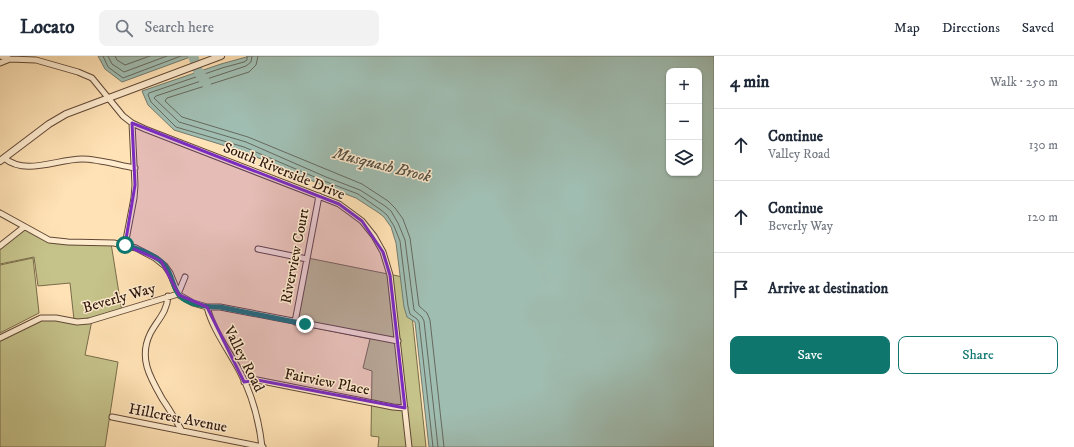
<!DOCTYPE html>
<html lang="en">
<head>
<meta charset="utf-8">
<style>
	:root { --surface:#fff; --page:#f2f2f3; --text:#1f2937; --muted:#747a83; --line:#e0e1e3; --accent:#0f766e }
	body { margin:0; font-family:"IM FELL DW Pica",serif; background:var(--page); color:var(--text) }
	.controls { position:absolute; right:12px; top:12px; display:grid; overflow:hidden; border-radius:8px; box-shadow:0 1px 3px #0004 }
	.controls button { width:36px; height:36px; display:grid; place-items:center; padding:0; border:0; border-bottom:1px solid var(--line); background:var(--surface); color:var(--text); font:20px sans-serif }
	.stop { position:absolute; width:12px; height:12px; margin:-9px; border:3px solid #0f766e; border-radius:50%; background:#fff }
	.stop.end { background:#0f766e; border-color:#fff; box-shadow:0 1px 4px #0008 }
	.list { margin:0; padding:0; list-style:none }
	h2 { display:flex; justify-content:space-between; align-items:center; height:52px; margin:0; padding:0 16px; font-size:17px }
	h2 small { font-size:13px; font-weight:400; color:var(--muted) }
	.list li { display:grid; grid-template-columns:26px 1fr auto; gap:12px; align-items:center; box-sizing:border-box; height:72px; padding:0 16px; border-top:1px solid var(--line) }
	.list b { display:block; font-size:15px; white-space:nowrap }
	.list p { margin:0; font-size:13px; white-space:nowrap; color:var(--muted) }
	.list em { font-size:13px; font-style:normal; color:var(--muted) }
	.actions { display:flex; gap:8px; padding:12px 16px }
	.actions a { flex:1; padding:9px 0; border:1px solid var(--accent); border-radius:8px; text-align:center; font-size:14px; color:var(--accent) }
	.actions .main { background:var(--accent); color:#fff }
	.icon { flex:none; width:22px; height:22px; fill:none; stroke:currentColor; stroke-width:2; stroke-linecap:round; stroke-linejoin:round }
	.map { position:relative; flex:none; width:714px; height:391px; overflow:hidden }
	header { display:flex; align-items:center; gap:24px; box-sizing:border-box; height:56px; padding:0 20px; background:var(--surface); border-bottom:1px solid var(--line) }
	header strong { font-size:19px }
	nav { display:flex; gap:22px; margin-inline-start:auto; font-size:14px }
	.search { width:280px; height:36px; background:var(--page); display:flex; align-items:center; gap:10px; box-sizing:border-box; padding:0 14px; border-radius:8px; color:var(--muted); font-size:15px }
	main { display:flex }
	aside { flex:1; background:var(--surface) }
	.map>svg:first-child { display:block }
	.green { fill:#c5c28a; stroke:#786c4a }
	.water { fill:#a0bdb1; stroke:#727a6f; fill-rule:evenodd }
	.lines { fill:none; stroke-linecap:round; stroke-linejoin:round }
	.shore { stroke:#66695e; stroke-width:1 }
	.river { stroke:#a0bdb1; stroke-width:10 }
	.minor-casing { stroke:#614836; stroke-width:7 }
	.tertiary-casing { stroke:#614836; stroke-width:8 }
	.minor { stroke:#ffeccf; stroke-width:5 }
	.tertiary { stroke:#ffeccf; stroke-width:6 }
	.route { stroke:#0f766e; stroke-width:5 }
	.marked { fill:#7b2cbf; fill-opacity:0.2; stroke:#7b2cbf; stroke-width:3; stroke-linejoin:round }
	.labels { text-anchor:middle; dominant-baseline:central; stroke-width:3; stroke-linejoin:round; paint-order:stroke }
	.street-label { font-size:15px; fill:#2c150b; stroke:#ffeccf }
	.water-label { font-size:16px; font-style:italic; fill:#555045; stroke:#ffeccf }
</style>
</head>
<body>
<header>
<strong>Locato</strong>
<div class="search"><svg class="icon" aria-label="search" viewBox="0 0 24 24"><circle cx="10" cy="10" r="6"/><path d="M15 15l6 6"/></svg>Search here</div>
<nav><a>Map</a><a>Directions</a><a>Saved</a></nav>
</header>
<main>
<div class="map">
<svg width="714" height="391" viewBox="0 0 714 391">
	<rect width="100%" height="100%" fill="#ffe2b5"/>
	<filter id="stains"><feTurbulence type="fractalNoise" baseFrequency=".005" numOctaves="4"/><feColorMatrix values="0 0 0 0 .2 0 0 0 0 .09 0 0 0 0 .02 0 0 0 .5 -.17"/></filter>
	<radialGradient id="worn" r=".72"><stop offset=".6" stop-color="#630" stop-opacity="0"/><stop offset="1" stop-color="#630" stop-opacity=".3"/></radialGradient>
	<path class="green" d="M24,171L54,185L111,187L122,256L92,264L85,299L118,306L105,391H0V282L42,261L74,264L70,227L38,230L34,201L0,208V190Z
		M33,202L39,257L0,277V209Z
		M308,202L408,222L426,391H378L379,381L371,380L372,315L363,312L370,283L296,268Z"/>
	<path class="water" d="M98,0H193L122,26L105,13Z
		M250,0H714V391H429L415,266L407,261L404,251L396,187L391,171L384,161L379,157L356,142L322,129L242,95L174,74L148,49L142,35L221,8ZM669,15H699V117H669Z"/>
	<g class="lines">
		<path class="shore" d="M103,0L108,11L123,22L181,0
			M108,0L112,8L124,16L167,0
			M115,0L117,4L125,9L150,0
			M247,0V4L244,6L222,12L149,37L148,39L151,46L176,71L244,91L324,125L358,138L381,154L387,159L394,170L400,185L408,250L410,258L417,263L419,266L433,391
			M252,0L251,6L246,10L156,40L154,42L179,66L246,86L326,121L360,134L385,150L391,155L398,167L405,184L414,254L422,261L424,265L438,391
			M258,0L256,9L249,16L167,42L165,45L182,61L248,81L362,128L388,145L395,152L403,163L410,182L419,250L427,257L430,264L444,391"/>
		<path class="river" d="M193,0L198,15L206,27"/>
		<defs>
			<path id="minor" d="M0,0L10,3L36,4L78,16L92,22L123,60L132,67L145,73L339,148L362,165L374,180L383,196L390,219L409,391
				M0,7L10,3
				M4,102C26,120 57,103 82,103C98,103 118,109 135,112
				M0,157L49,184L68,186L114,187L136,192L155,202L165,210L170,217L179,239L193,247L207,251H220L398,285
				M125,189L134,142L135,129L132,67
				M0,190L24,171
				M258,193L307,203
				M168,240C167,257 157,264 150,278C138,303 151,323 163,344C170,354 176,365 182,375
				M207,251C213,274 228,293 239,314C252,338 259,364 262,391
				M295,266L319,140
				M0,282L41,262H56L77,266L89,265L178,238L185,221
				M244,326L257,324L393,351L405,352
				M112,361L263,391"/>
			<path id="tertiary" d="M0,105L49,68L66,58L221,0"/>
		</defs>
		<use href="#minor" class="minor-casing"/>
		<use href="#tertiary" class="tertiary-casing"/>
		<use href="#minor" class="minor"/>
		<use href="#tertiary" class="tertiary"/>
	</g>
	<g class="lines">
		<path class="route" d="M125,189C138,193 158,199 166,211C172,219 173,232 179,239C188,250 207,251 220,251L305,268"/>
	</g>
	<path class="marked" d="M132,67L339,148L362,165L383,196L390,219L405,352L257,324L244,326L207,251L179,239L161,205L125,189L135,129Z"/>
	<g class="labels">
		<g class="street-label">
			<text transform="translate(284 115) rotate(22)">South Riverside Drive</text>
			<text transform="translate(295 200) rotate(-79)">Riverview Court</text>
			<text transform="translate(119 242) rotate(-16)">Beverly Way</text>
			<text transform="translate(244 303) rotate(63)">Valley Road</text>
			<text transform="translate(327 326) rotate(11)">Fairview Place</text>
			<text transform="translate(178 362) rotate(11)">Hillcrest Avenue</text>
		</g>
		<g class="water-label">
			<text transform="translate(382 109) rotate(14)">Musquash Brook</text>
		</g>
	</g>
	<rect width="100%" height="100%" filter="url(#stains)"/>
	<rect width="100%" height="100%" fill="url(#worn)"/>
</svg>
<div class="controls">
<button>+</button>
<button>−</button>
<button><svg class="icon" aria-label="layers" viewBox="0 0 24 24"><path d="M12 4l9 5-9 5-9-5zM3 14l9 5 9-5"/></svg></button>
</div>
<div class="stop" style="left:125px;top:189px"></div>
<div class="stop end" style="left:305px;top:268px"></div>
</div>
<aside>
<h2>4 min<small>Walk · 250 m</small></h2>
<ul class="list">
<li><svg class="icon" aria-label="ahead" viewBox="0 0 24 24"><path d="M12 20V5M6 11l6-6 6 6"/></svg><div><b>Continue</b><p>Valley Road</p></div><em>130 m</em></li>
<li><svg class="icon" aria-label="ahead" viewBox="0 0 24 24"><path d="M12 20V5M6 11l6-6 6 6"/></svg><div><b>Continue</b><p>Beverly Way</p></div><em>120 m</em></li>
<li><svg class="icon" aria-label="arrive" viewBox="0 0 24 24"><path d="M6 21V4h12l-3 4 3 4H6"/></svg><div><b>Arrive at destination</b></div></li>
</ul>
<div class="actions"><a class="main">Save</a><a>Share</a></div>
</aside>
</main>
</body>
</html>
